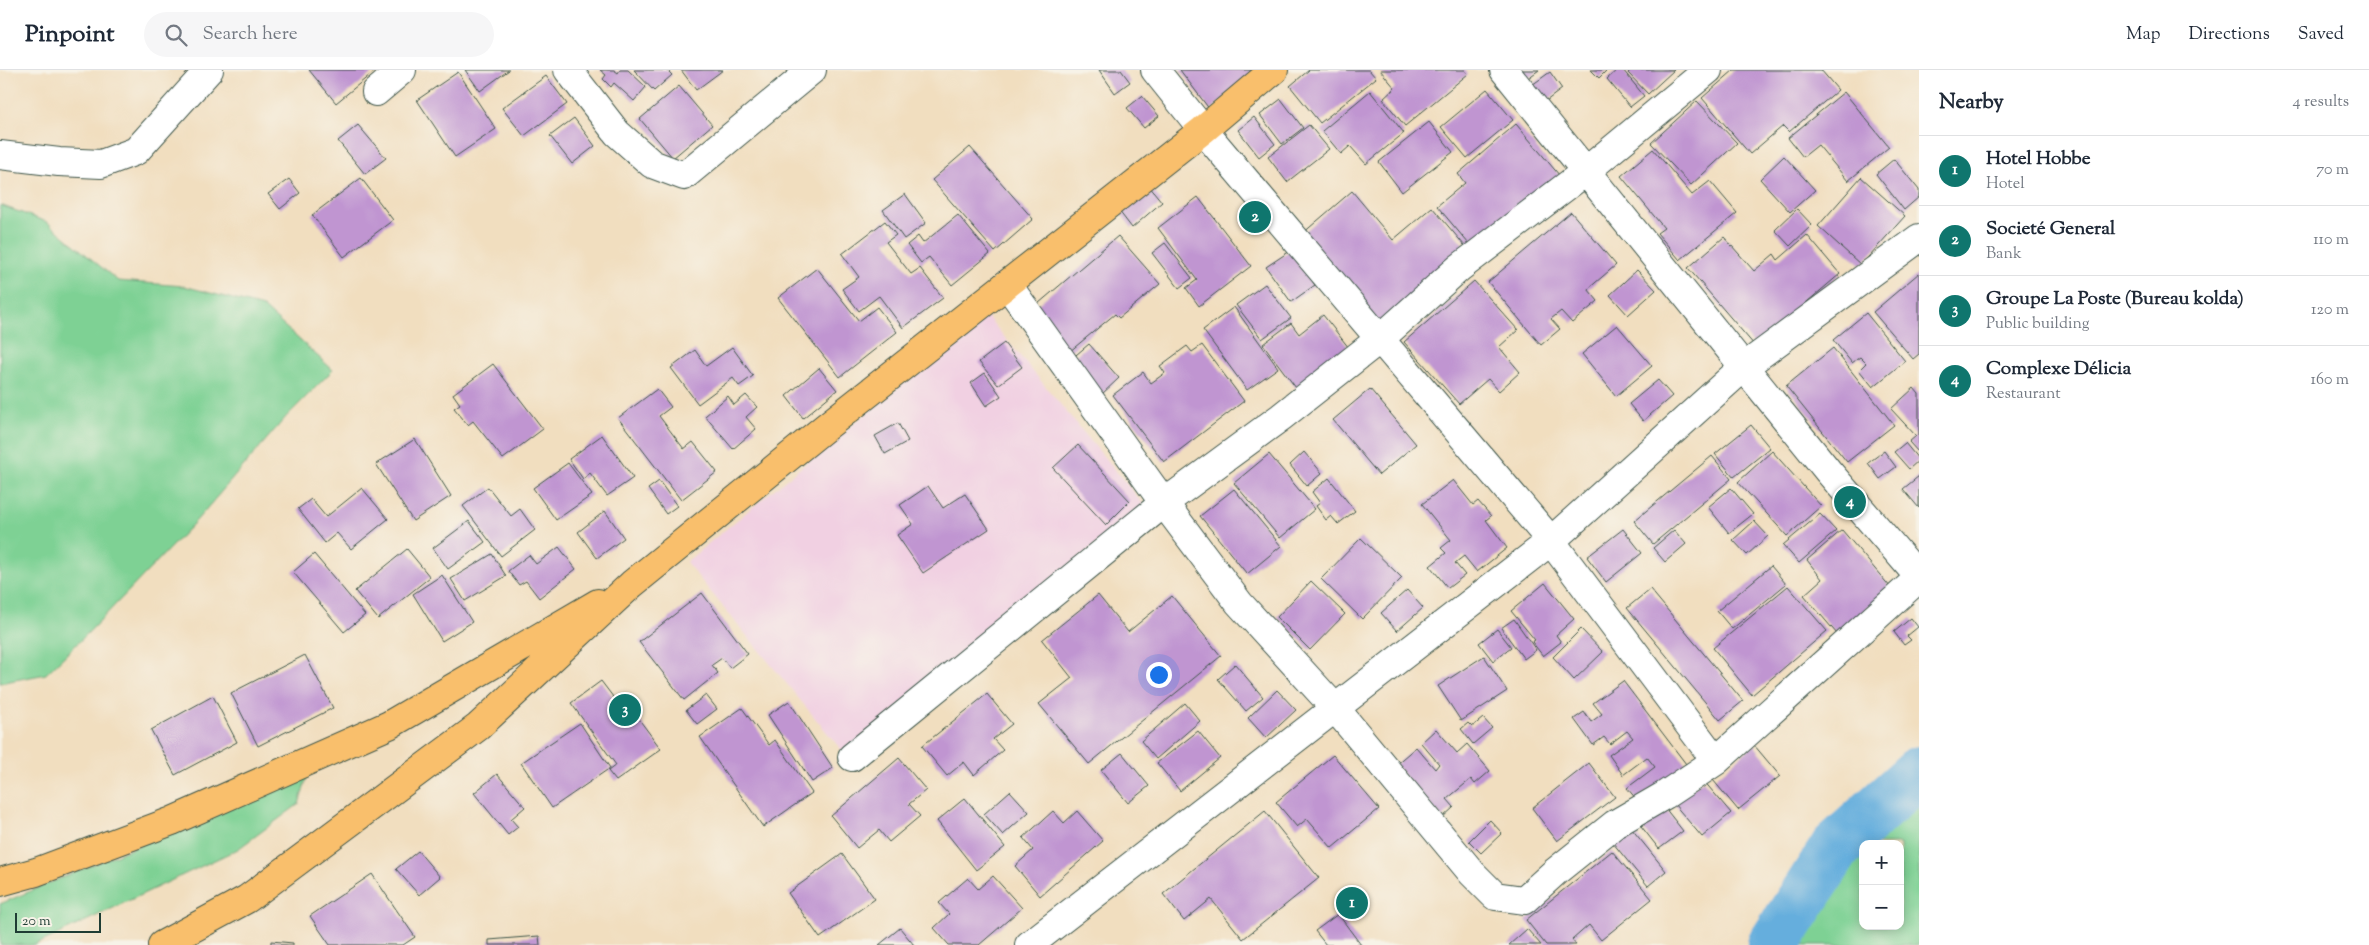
<!DOCTYPE html>
<html lang="en">
<head>
<meta charset="utf-8">
<style>
	:root { --surface:#fff; --page:#f6f6f7; --text:#1f2937; --muted:#747a83; --line:#e0e1e3; --accent:#0f766e }
	body { margin:0; font-family:"Sorts Mill Goudy",serif; background:var(--page); color:var(--text) }
	.controls { position:absolute; right:15px; bottom:15px; display:grid; overflow:hidden; border-radius:10px; box-shadow:0 2px 12px #0003 }
	.controls button { width:45px; height:45px; display:grid; place-items:center; padding:0; border:0; border-bottom:1px solid var(--line); background:var(--surface); color:var(--text); font:25px sans-serif }
	.scale { position:absolute; left:15px; bottom:12px; width:86px; box-sizing:border-box; padding-left:5px; border:2px solid #1f3d34; border-top:0; font-size:14px; line-height:18px; white-space:nowrap; color:#1f3d34; -webkit-text-stroke:4px #f7f3e8; paint-order:stroke }
	.you { position:absolute; left:1158px; top:604px; width:18px; height:18px; margin:-12px; border:4px solid #fff; border-radius:50%; background:#1a73e8; box-shadow:0 0 0 8px #1a73e833 }
	.badge { display:grid; place-items:center; width:32px; height:32px; border-radius:50%; background:var(--accent); color:#fff; font-size:16px; font-weight:700 }
	.pin { position:absolute; translate:-50% -50%; border:2px solid #fff; box-shadow:0 1px 5px #0006 }
	.list { margin:0; padding:0; list-style:none }
	h2 { display:flex; justify-content:space-between; align-items:center; height:65px; margin:0; padding:0 20px; font-size:21px }
	h2 small { font-size:16px; font-weight:400; color:var(--muted) }
	.list li { display:grid; grid-template-columns:32px 1fr auto; gap:15px; align-items:center; box-sizing:border-box; height:70px; padding:0 20px; border-top:1px solid var(--line) }
	.list b { display:block; font-size:19px; white-space:nowrap }
	.list p { margin:0; font-size:16px; white-space:nowrap; color:var(--muted) }
	.list em { font-size:16px; font-style:normal; color:var(--muted) }
	.icon { flex:none; width:28px; height:28px; fill:none; stroke:currentColor; stroke-width:2; stroke-linecap:round; stroke-linejoin:round }
	.map { position:relative; flex:none; width:1919px; height:875px; overflow:hidden }
	header { display:flex; align-items:center; gap:30px; box-sizing:border-box; height:70px; padding:0 25px; background:var(--surface); border-bottom:1px solid var(--line) }
	header strong { font-size:24px }
	nav { display:flex; gap:28px; margin-inline-start:auto; font-size:18px }
	.search { width:350px; height:45px; background:var(--page); display:flex; align-items:center; gap:12px; box-sizing:border-box; padding:0 18px; border-radius:28px; color:var(--muted); font-size:19px }
	main { display:flex }
	aside { flex:1; background:var(--surface) }
	.map>svg:first-child { display:block }
	.built { fill:#f1d0e2 }
	.green { fill:#7ed194; stroke:#4e8764 }
	.lines { fill:none; stroke-linecap:round; stroke-linejoin:round }
	.river { stroke:#65aedd; stroke-width:52 }
	.building { fill:#c095d1 }
	.minor-casing { stroke:#3e5549; stroke-width:30 }
	.primary-casing { stroke:#3e5549; stroke-width:30 }
	.minor { stroke:#fff; stroke-width:28 }
	.primary { stroke:#f9bf6c; stroke-width:28 }
</style>
</head>
<body>
<header>
<strong>Pinpoint</strong>
<div class="search"><svg class="icon" aria-label="search" viewBox="0 0 24 24"><circle cx="10" cy="10" r="6"/><path d="M15 15l6 6"/></svg>Search here</div>
<nav><a>Map</a><a>Directions</a><a>Saved</a></nav>
</header>
<main>
<div class="map">
<svg width="1919" height="875" viewBox="0 0 1919 875">
	<rect width="100%" height="100%" fill="#f7f3e8"/>
	<filter id="ink" filterUnits="userSpaceOnUse"><feTurbulence type="fractalNoise" baseFrequency=".02" numOctaves="2"/><feDisplacementMap in="SourceGraphic" scale="10" xChannelSelector="R" yChannelSelector="G"/><feConvolveMatrix kernelMatrix="1 2 1 2 8 2 1 2 1" color-interpolation-filters="sRGB"/></filter>
	<filter id="wash" filterUnits="userSpaceOnUse"><feTurbulence type="fractalNoise" baseFrequency=".0096" numOctaves="4" result="noise"/><feDisplacementMap in="SourceGraphic" scale="20" xChannelSelector="R" yChannelSelector="G"/><feGaussianBlur stdDeviation="1.12" result="paint"/><feColorMatrix in="noise" values="0 0 0 0 0 0 0 0 0 0 0 0 0 0 0 0 0 1.4 0 .05"/><feComposite in="paint" operator="in"/></filter>
	<g filter="url(#wash)">
		<rect width="100%" height="100%" fill="#f1debf"/>
		<path class="built" d="M986,245L1144,435L844,683L686,492Z"/>
		<path class="green" d="M0,135L47,152L118,211L184,216L263,237L333,300L286,347L195,452L89,562L46,604L0,613Z
			M308,704L299,734L238,779L35,875H0V834Z
			M1919,731V875H1798L1841,791L1863,774V856H1900V774H1863Z"/>
		<g class="lines">
			<path class="river" d="M1773,875L1836,777L1919,702"/>
		</g>
		<g id="blocks">
			<path class="building" d="M309,0H376L336,33Z
				M465,0H509L480,21Z
				M600,0H614L618,3L620,0H628L646,17L634,31L614,13L611,17L603,9L606,5Z
				M634,0H667L672,5L654,21Z
				M681,0H723L696,20Z
				M1099,0H1121L1130,12L1115,23Z
				M1180,0H1263L1210,40Z
				M1309,0H1369L1376,8L1320,53L1290,16Z
				M1380,0H1465L1468,4L1405,56L1383,29L1395,18Z
				M1522,0H1539L1528,8Z
				M1591,0H1607L1599,8Z
				M1617,0H1623L1644,26L1630,37L1607,9Z
				M1631,0H1674L1648,24L1628,3Z
				M1734,0H1821L1838,20L1789,62L1783,56L1750,84L1702,28Z
				M458,2L496,59L455,87L417,30Z
				M1550,2L1562,19L1538,37L1525,20Z
				M546,6L567,34L524,66L502,38Z
				M679,16L712,55L673,88L640,49Z
				M1487,19L1513,50L1467,88L1441,57Z
				M1370,21L1404,63L1366,94L1350,76L1341,84L1322,61Z
				M1844,22L1889,77L1848,111L1818,75L1803,87L1788,68Z
				M1142,26L1159,46L1144,58L1127,38Z
				M1281,29L1303,58L1282,74L1260,45Z
				M1697,31L1737,73L1691,115L1651,73Z
				M1254,47L1275,74L1259,87L1238,60Z
				M574,48L595,76L572,94L550,66Z
				M1429,52L1453,82L1402,122L1379,92Z
				M1516,54L1560,106L1474,180L1437,136L1465,113L1458,104Z
				M358,55L386,88L365,104L338,71Z
				M1309,55L1329,79L1287,112L1268,87Z
				M970,77L1033,149L995,182L932,110Z
				M1653,79L1692,125L1710,111L1737,143L1680,190L1657,163L1664,158L1621,106Z
				M1784,86L1815,120L1790,142L1760,109Z
				M1894,89L1919,120V127L1904,140L1876,104Z
				M1861,107L1905,146L1861,195L1818,156Z
				M361,108L393,150L344,187L312,145Z
				M289,109L300,123L280,139L268,124Z
				M1149,116L1162,132L1132,158L1119,141Z
				M1352,121L1393,170L1432,137L1470,182L1381,258L1302,164Z
				M905,124L926,153L904,169L883,140Z
				M1198,127L1251,196L1199,236L1186,218L1197,210L1158,158Z
				M1797,139L1812,155L1790,176L1775,160Z
				M1571,142L1616,195L1588,219L1598,231L1572,253L1561,241L1551,249L1560,259L1541,275L1488,212Z
				M958,145L990,184L952,215L929,187L921,193L907,175L918,166L923,173Z
				M885,151L896,165L886,172L911,204L920,198L943,228L903,258L879,226L859,241L842,219L859,207L842,184Z
				M1807,165L1840,204L1755,276L1688,198L1724,167L1754,201L1774,184L1778,190Z
				M1118,166L1160,214L1119,248L1115,244L1069,282L1032,239Z
				M1165,173L1192,208L1179,218L1152,183Z
				M1290,181L1315,215L1291,232L1266,197Z
				M817,198L859,251L877,237L897,262L840,307L778,228Z
				M1637,200L1656,220L1628,245L1610,225Z
				M1919,203V284L1913,289L1873,242Z
				M1474,211L1518,260L1499,277L1520,302L1499,321L1488,309L1459,334L1404,272Z
				M1265,214L1291,248L1262,269L1236,235Z
				M1234,237L1278,298L1247,320L1203,260Z
				M1866,243L1905,291L1873,317L1859,300L1866,293L1860,287L1852,293L1833,270Z
				M1323,245L1349,278L1296,318L1263,274L1291,253L1299,264Z
				M1617,255L1652,296L1616,326L1582,284Z
				M1004,273L1022,297L998,315L979,292Z
				M1089,274L1119,308L1101,325L1070,290Z
				M1202,275L1244,331L1164,392L1113,325L1143,302L1151,313L1165,303L1160,296L1187,276L1192,282Z
				M732,277L753,306L739,316L733,308L698,334L671,298L695,280L706,296Z
				M1833,278L1894,355L1847,392L1786,316Z
				M493,294L543,359L503,389L473,351L468,355L454,338L460,334L453,324Z
				M819,298L837,320L803,348L786,326Z
				M985,303L1001,326L986,336L971,313Z
				M1658,310L1672,326L1643,351L1629,334Z
				M1914,318L1919,324V383L1909,372L1916,366L1891,339Z
				M657,319L671,337L659,346L684,379L693,372L717,402L681,430L618,348Z
				M1370,319L1416,374L1379,405L1333,350Z
				M746,325L757,337L746,347L756,359L733,379L705,346L728,326L734,335Z
				M898,353L908,371L885,384L875,366Z
				M1751,355L1770,378L1734,407L1715,384Z
				M602,365L633,408L607,426L590,403L583,409L569,389Z
				M415,369L451,426L413,451L376,394Z
				M1905,373L1919,390L1909,399L1894,382Z
				M1078,375L1130,431L1106,455L1053,398Z
				M1772,381L1821,436L1787,466L1738,412Z
				M1884,381L1896,397L1880,409L1868,393Z
				M1304,382L1322,403L1307,416L1290,395Z
				M1269,384L1315,439L1280,468L1234,413Z
				M1712,386L1731,409L1653,474L1634,451Z
				M568,393L592,425L556,450L533,418Z
				M1919,406V438L1903,419Z
				M1329,408L1355,441L1338,454L1331,446L1326,450L1316,436L1320,433L1312,422Z
				M1453,410L1473,435L1478,431L1491,446L1486,450L1507,478L1477,502L1464,486L1455,493L1465,505L1448,518L1430,496L1446,483L1441,478L1451,470L1422,434Z
				M659,411L677,436L666,444L648,419Z
				M928,416L943,438L965,424L989,459L923,503L897,465L913,454L900,435Z
				M488,417L511,446L520,439L535,460L501,486L463,436Z
				M362,418L388,449L351,479L337,463L325,473L298,439L311,429L326,447Z
				M1731,418L1753,444L1729,463L1708,437Z
				M1234,419L1281,476L1247,504L1200,446Z
				M605,441L624,468L597,488L578,462Z
				M1820,444L1836,461L1799,493L1783,475Z
				M469,451L485,472L448,499L433,478Z
				M1754,451L1768,466L1747,485L1733,470Z
				M1623,459L1642,483L1606,512L1587,487Z
				M1674,460L1686,474L1665,492L1653,478Z
				M1842,460L1891,518L1837,564L1804,525L1822,509L1807,490Z
				M1361,468L1402,508L1362,549L1321,509Z
				M559,477L576,499L539,528L526,511L519,515L508,501L529,485L536,494Z
				M407,479L430,507L378,549L355,521Z
				M314,484L365,545L344,562L293,502Z
				M492,484L506,506L465,531L451,509Z
				M1771,496L1786,514L1732,559L1717,541Z
				M442,505L472,552L442,571L413,524Z
				M1311,511L1345,544L1310,580L1277,547Z
				M1545,513L1574,549L1556,565L1561,572L1543,586L1532,572L1535,570L1511,541Z
				M1788,516L1827,561L1752,625L1713,578Z
				M1650,519L1743,631L1720,650L1627,538Z
				M1407,520L1423,538L1397,561L1381,543Z
				M702,523L748,584L730,598L722,588L712,595L718,603L684,630L639,572Z
				M1098,525L1128,562L1172,526L1221,586L1089,694L1039,634L1072,608L1042,570Z
				M1911,548L1918,557L1907,566L1911,570L1904,575L1894,562Z
				M1514,549L1536,580L1524,589L1501,558Z
				M1497,559L1511,577L1493,591L1479,573Z
				M1581,559L1603,582L1574,610L1553,587Z
				M305,585L333,638L258,676L231,623Z
				M1484,586L1507,621L1461,651L1438,616Z
				M1235,594L1263,627L1246,641L1218,609Z
				M601,611L629,648L635,644L661,679L616,711L608,701L616,695L571,633Z
				M1623,611L1686,694L1637,730L1627,718L1655,697L1647,687L1623,705L1609,685L1633,668L1627,661L1610,674L1604,667L1593,675L1574,649L1584,642L1591,652L1602,644L1593,633Z
				M1277,620L1296,640L1266,668L1248,648Z
				M987,624L1012,654L993,669L1003,680L974,705L964,692L947,706L922,676Z
				M706,625L717,639L697,654L686,640Z
				M213,626L237,672L175,705L151,660Z
				M789,631L833,698L812,712L768,645Z
				M1185,633L1200,651L1156,689L1141,671Z
				M742,638L769,675L775,670L812,723L763,757L700,667Z
				M1483,648L1492,658L1473,674L1461,659L1468,653L1472,657Z
				M580,653L610,698L552,738L521,693Z
				M1436,659L1457,683L1467,674L1490,701L1475,714L1471,709L1447,729L1454,737L1442,748L1395,695L1416,677L1435,699L1439,694L1421,673Z
				M1198,661L1220,688L1180,721L1157,693Z
				M1754,675L1780,706L1738,740L1713,710Z
				M1122,683L1149,716L1128,733L1101,700Z
				M1333,685L1379,739L1332,778L1307,749L1297,757L1276,732Z
				M899,688L926,720L909,734L920,746L889,772L879,760L857,778L831,746Z
				M1589,693L1615,727L1557,771L1532,738Z
				M497,704L525,737L511,749L518,757L508,765L474,723Z
				M1703,710L1731,743L1702,767L1674,734Z
				M1010,721L1029,742L1003,765L984,744Z
				M965,728L1005,777L976,800L937,751Z
				M1665,738L1683,761L1659,779L1641,756Z
				M1053,741L1064,753L1077,741L1103,771L1040,826L1015,796L1033,780L1023,768Z
				M1265,741L1319,808L1243,869L1211,829L1184,851L1163,824Z
				M1490,750L1502,763L1481,783L1469,771Z
				M1631,758L1666,801L1648,816L1613,773Z
				M418,781L440,807L419,825L396,799Z
				M1612,781L1652,829L1601,870L1589,855L1572,870L1576,875H1546L1526,850Z
				M842,784L875,829L820,868L788,823Z
				M372,804L415,867L403,875H330L310,846Z
				M993,806L1022,838L979,875H949L934,858L949,844L939,833L968,808L978,819Z
				M1338,844L1361,875H1326L1315,861Z
				M900,858L914,875H879Z
				M1527,859L1541,875H1509Z
				M539,866L540,875H489V870Z
				M271,871L293,873V875H271Z"/>
		</g>
	</g>
	<g filter="url(#ink)">
		<use href="#blocks" fill-opacity="0" stroke="#3e5549" stroke-width="1"/>
		<g class="lines">
			<defs>
				<path id="minor" d="M568,0L617,63L652,94L684,106L812,0
					M1155,0L1203,60L1551,471L1716,691
					M1504,0L1828,401L1919,507
					M376,22L402,0
					M0,85L59,92L101,94L136,81L209,0
					M1007,214L1164,433L1239,533L1335,638L1472,803L1495,826L1524,830L1555,802L1615,754L1665,725L1716,691L1919,508
					M852,687L1164,433L1281,347L1381,268L1459,198L1585,102L1708,0
					M1029,875L1551,471L1745,296L1919,168"/>
				<path id="primary" d="M0,812L36,802L172,751L389,655L598,533
					M162,875L247,829L478,657L632,514L827,356L1203,60L1274,0"/>
			</defs>
			<use href="#minor" class="minor-casing"/>
			<use href="#primary" class="primary-casing"/>
			<use href="#minor" class="minor"/>
			<use href="#primary" class="primary"/>
		</g>
	</g>
</svg>
<div class="controls">
<button>+</button>
<button>−</button>
</div>
<div class="scale">20 m</div>
<div class="you"></div>
<div class="pin badge" style="left:1352px;top:833px">1</div>
<div class="pin badge" style="left:1255px;top:147px">2</div>
<div class="pin badge" style="left:625px;top:640px">3</div>
<div class="pin badge" style="left:1850px;top:432px">4</div>
</div>
<aside>
<h2>Nearby<small>4 results</small></h2>
<ul class="list">
<li><span class="badge">1</span><div><b>Hotel Hobbe</b><p>Hotel</p></div><em>70 m</em></li>
<li><span class="badge">2</span><div><b>Societé General</b><p>Bank</p></div><em>110 m</em></li>
<li><span class="badge">3</span><div><b>Groupe La Poste (Bureau kolda)</b><p>Public building</p></div><em>120 m</em></li>
<li><span class="badge">4</span><div><b>Complexe Délicia</b><p>Restaurant</p></div><em>160 m</em></li>
</ul>
</aside>
</main>
</body>
</html>
